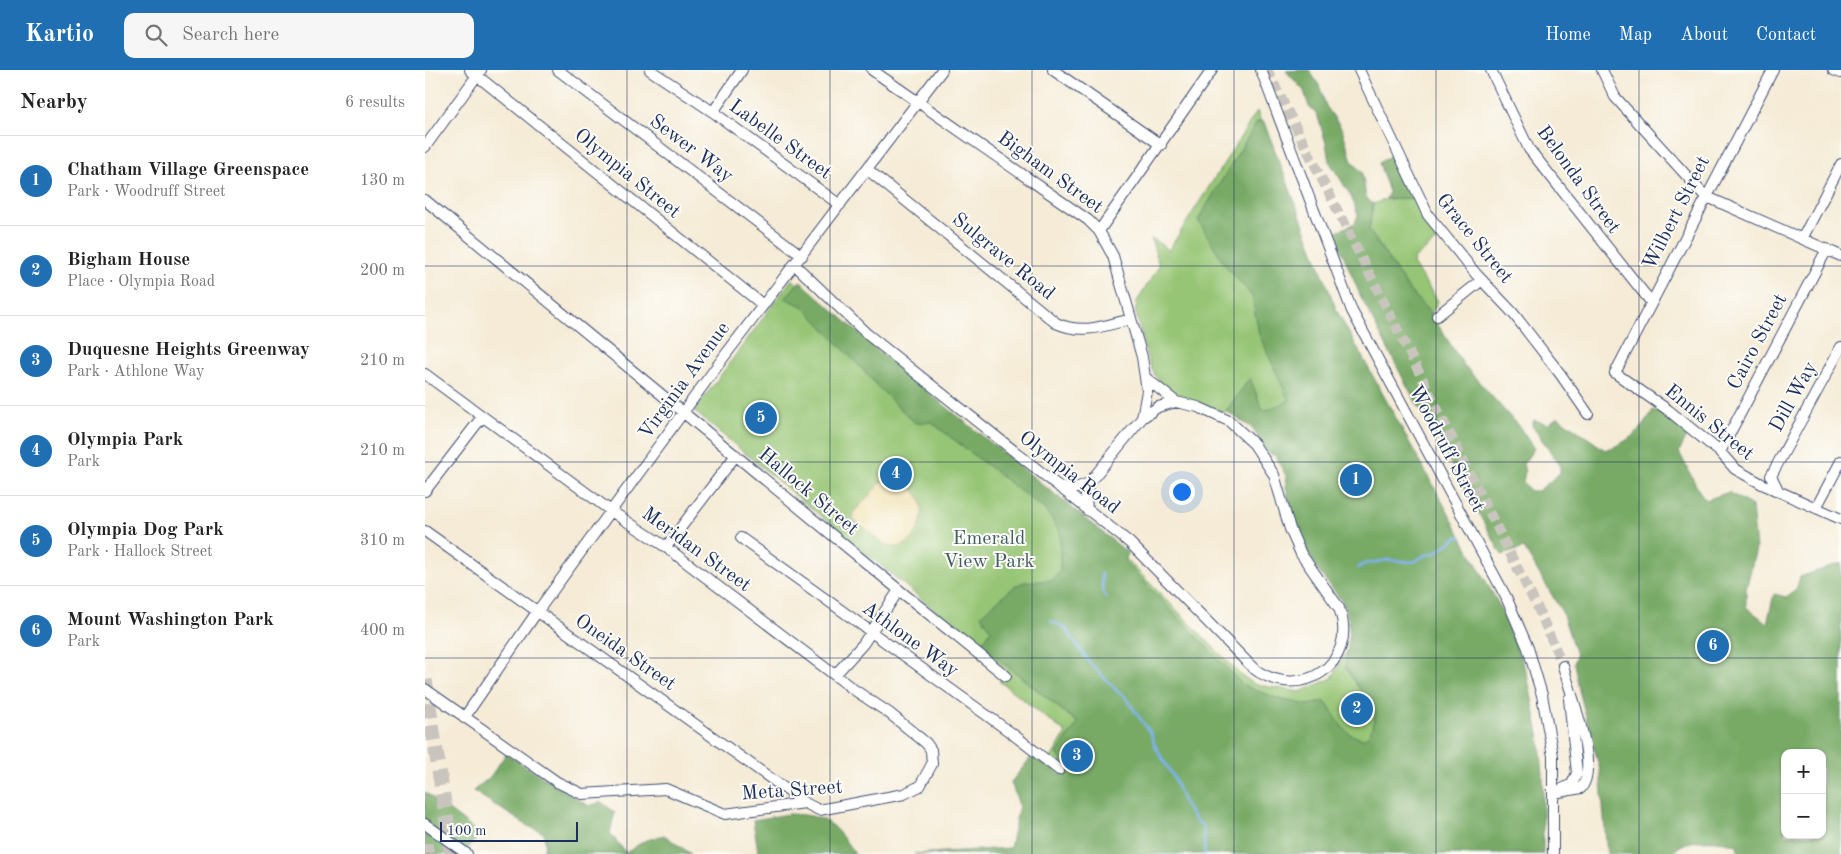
<!DOCTYPE html>
<html lang="en">
<head>
<meta charset="utf-8">
<style>
	:root { --surface:#fff; --page:#f6f6f6; --text:#222; --muted:#767676; --line:#e0e0e0; --accent:#1f6fb2 }
	body { margin:0; font-family:"Old Standard TT",serif; background:var(--page); color:var(--text) }
	.controls { position:absolute; right:15px; bottom:15px; display:grid; overflow:hidden; border-radius:10px; box-shadow:0 1px 4px #0004 }
	.controls button { width:45px; height:45px; display:grid; place-items:center; padding:0; border:0; border-bottom:1px solid var(--line); background:var(--surface); color:var(--text); font:25px sans-serif }
	.scale { position:absolute; left:15px; bottom:12px; width:138px; box-sizing:border-box; padding-left:5px; border:2px solid #1b2f5e; border-top:0; font-size:14px; line-height:18px; white-space:nowrap; color:#1b2f5e; -webkit-text-stroke:4px #fdfcf7; paint-order:stroke }
	.you { position:absolute; left:756px; top:421px; width:18px; height:18px; margin:-12px; border:4px solid #fff; border-radius:50%; background:#1a73e8; box-shadow:0 0 0 8px #1a73e833 }
	.badge { display:grid; place-items:center; width:32px; height:32px; border-radius:50%; background:var(--accent); color:#fff; font-size:16px; font-weight:700 }
	.pin { position:absolute; translate:-50% -50%; border:2px solid #fff; box-shadow:0 1px 5px #0006 }
	.list { margin:0; padding:0; list-style:none }
	h2 { display:flex; justify-content:space-between; align-items:center; height:65px; margin:0; padding:0 20px; font-size:21px }
	h2 small { font-size:16px; font-weight:400; color:var(--muted) }
	.list li { display:grid; grid-template-columns:32px 1fr auto; gap:15px; align-items:center; box-sizing:border-box; height:90px; padding:0 20px; border-top:1px solid var(--line) }
	.list b { display:block; font-size:19px; white-space:nowrap }
	.list p { margin:0; font-size:16px; white-space:nowrap; color:var(--muted) }
	.list em { font-size:16px; font-style:normal; color:var(--muted) }
	.icon { flex:none; width:28px; height:28px; fill:none; stroke:currentColor; stroke-width:2; stroke-linecap:round; stroke-linejoin:round }
	.map { position:relative; flex:none; width:1416px; height:784px; overflow:hidden }
	header { display:flex; align-items:center; gap:30px; box-sizing:border-box; height:70px; padding:0 25px; background:var(--accent); color:#fff }
	header strong { font-size:24px }
	nav { display:flex; gap:28px; margin-inline-start:auto; font-size:18px }
	.search { width:350px; height:45px; background:var(--page); display:flex; align-items:center; gap:12px; box-sizing:border-box; padding:0 18px; border-radius:10px; color:var(--muted); font-size:19px }
	main { display:flex }
	aside { flex:1; background:var(--surface) }
	.map>svg:first-child { display:block }
	.green { fill:#96c574; stroke:#587a69 }
	.forest { fill:#78aa66; stroke:#4a6c62; fill-rule:evenodd }
	.sand { fill:#eeda9e; stroke:#84847e }
	.lines { fill:none; stroke-linecap:round; stroke-linejoin:round }
	.stream { stroke:#7eb3ec; stroke-width:2.5 }
	.minor-tunnel { stroke:#c9c5be; stroke-width:10; stroke-dasharray:10 5; stroke-linecap:butt }
	.highway-tunnel { stroke:#c9c5be; stroke-width:15; stroke-dasharray:15 8; stroke-linecap:butt }
	.minor-casing { stroke:#3c4b70; stroke-width:12 }
	.minor { stroke:#fff; stroke-width:10 }
	.grid { fill:none; stroke:#1b2f5e; stroke-width:1; stroke-opacity:0.55 }
	.labels { text-anchor:middle; dominant-baseline:central; stroke-width:4; stroke-linejoin:round; paint-order:stroke }
	.street-label { font-size:20px; fill:#1b2f5e; stroke:#fdfcf7 }
	.park-label { font-size:20px; fill:#405c65; stroke:#fdfcf7 }
</style>
</head>
<body>
<header>
<strong>Kartio</strong>
<div class="search"><svg class="icon" aria-label="search" viewBox="0 0 24 24"><circle cx="10" cy="10" r="6"/><path d="M15 15l6 6"/></svg>Search here</div>
<nav><a>Home</a><a>Map</a><a>About</a><a>Contact</a></nav>
</header>
<main>
<aside>
<h2>Nearby<small>6 results</small></h2>
<ul class="list">
<li><span class="badge">1</span><div><b>Chatham Village Greenspace</b><p>Park · Woodruff Street</p></div><em>130 m</em></li>
<li><span class="badge">2</span><div><b>Bigham House</b><p>Place · Olympia Road</p></div><em>200 m</em></li>
<li><span class="badge">3</span><div><b>Duquesne Heights Greenway</b><p>Park · Athlone Way</p></div><em>210 m</em></li>
<li><span class="badge">4</span><div><b>Olympia Park</b><p>Park</p></div><em>210 m</em></li>
<li><span class="badge">5</span><div><b>Olympia Dog Park</b><p>Park · Hallock Street</p></div><em>310 m</em></li>
<li><span class="badge">6</span><div><b>Mount Washington Park</b><p>Park</p></div><em>400 m</em></li>
</ul>
</aside>
<div class="map">
<svg width="1416" height="784" viewBox="0 0 1416 784">
	<rect width="100%" height="100%" fill="#fdfcf7"/>
	<filter id="ink" filterUnits="userSpaceOnUse"><feTurbulence type="fractalNoise" baseFrequency=".02" numOctaves="2"/><feDisplacementMap in="SourceGraphic" scale="10" xChannelSelector="R" yChannelSelector="G"/><feConvolveMatrix kernelMatrix="1 2 1 2 8 2 1 2 1" color-interpolation-filters="sRGB"/></filter>
	<filter id="wash" filterUnits="userSpaceOnUse"><feTurbulence type="fractalNoise" baseFrequency=".0096" numOctaves="4" result="noise"/><feDisplacementMap in="SourceGraphic" scale="20" xChannelSelector="R" yChannelSelector="G"/><feGaussianBlur stdDeviation="1.12" result="paint"/><feColorMatrix in="noise" values="0 0 0 0 0 0 0 0 0 0 0 0 0 0 0 0 0 1.4 0 .05"/><feComposite in="paint" operator="in"/></filter>
	<g filter="url(#wash)">
		<rect width="100%" height="100%" fill="#f5ebd6"/>
		<path class="green" d="M832,41L908,241L1113,700L601,730L641,663L574,611L582,600L269,341L367,209L506,334L679,467L815,604L829,614L875,622L907,608L924,577L931,554L853,384L820,344L804,337L799,343C784,336 767,333 752,326C721,312 718,267 710,239L712,237L711,233L734,196L726,168L744,180Z
			M987,128L1014,168L989,189L988,194L1013,231L1006,244L984,220L944,160L948,134L961,129Z"/>
		<path class="forest" d="M884,0L894,15L901,36L917,59L927,91L937,102L941,127L948,134L944,160L984,220L1006,244L1038,294L1096,359L1109,379L1098,394L1100,402L1098,412L1105,421H1113L1135,403V395L1107,356L1109,350L1123,354L1133,347L1180,380C1203,373 1216,361 1228,340L1241,344L1264,363L1254,382L1274,421L1281,430L1304,422L1327,436L1331,479L1321,519V537L1342,553L1349,524L1361,527L1371,520L1375,507L1416,493V784H1314L1312,775C1299,770 1268,768 1255,776C1252,778 1249,781 1246,784H1182L1175,700L1154,620L1149,593L1151,585L1137,542L1099,478L1077,485L982,316L935,225L912,170L911,162L930,153L933,145L926,126L904,91L901,73L892,44L884,37L879,21L861,1ZM1360,683H1397V765H1360Z
			M832,52H839L912,241L1073,533L1102,604L1114,664L1118,704V784H489L585,778L594,735L586,712L608,685L635,706L642,701L632,683L653,653L556,575L566,560L556,545L590,516L599,512L628,510L635,501V462L620,440L506,352L490,353L462,326L379,237L360,228L375,211L479,303L703,483L700,492L818,615L854,629L882,635L899,631C914,647 914,664 939,669L945,663L951,644L920,597C922,580 927,561 922,544C917,526 900,512 890,496C882,483 856,418 861,406L851,386L843,383L827,358L801,341L825,308L838,341L864,331L834,264L827,226L800,195L773,150Z
			M966,85L987,128L961,129L964,122L954,93Z
			M81,684L164,736L176,732L190,742L185,763L201,783L219,771L239,765L266,784H116L120,776L119,763L103,756L48,721L65,707Z
			M0,722L55,764L38,784H0Z
			M364,744C404,745 408,754 430,784H330L333,781L328,750Z"/>
		<path class="sand" d="M469,407C480,411 489,418 495,429C503,447 489,481 466,477C456,475 439,456 428,450V443L459,409Z"/>
		<g class="lines">
			<path class="stream" d="M933,498L939,494L963,490L989,492L1000,485L1010,483L1032,467H1037
				M676,504L678,522L681,527
				M626,551L640,558L664,592L693,622L700,627L726,664L730,676L749,708L759,734L771,751L778,756L780,784"/>
		</g>
	</g>
	<g filter="url(#ink)">
		<g class="lines">
			<path class="minor-tunnel" d="M842,0L1115,543L1138,596"/>
			<path class="highway-tunnel" d="M0,610L27,784
				M0,774L2,784"/>
			<defs>
				<path id="minor" d="M45,0L338,235
					M133,0L377,186
					M225,0L288,42L415,135
					M447,0L663,150L674,161L688,186L717,287L722,321L717,348L664,413L661,425L662,440
					M628,0L736,75
					M836,0L927,241L1081,527L1103,578L1117,625L1128,686V784
					M934,0L1003,145L1051,204L1088,243L1136,305L1163,344
					M1066,0L1104,79L1226,232
					M1177,0L1190,27L1280,126L1416,186
					M1348,0L1190,303L1243,340L1295,382L1310,399L1337,414L1416,449
					M1408,0L1416,3
					M288,42L317,0
					M0,77L56,0
					M443,100L631,253C657,265 679,256 706,249
					M0,130L474,520L581,606
					M674,161L787,0
					M1378,167L1416,94
					M370,195L442,264L705,473L828,598C874,633 935,595 914,538L876,484L865,459L849,405L829,374L804,351L773,337L751,332L722,309
					M1012,246L1057,210
					M0,304L186,441L241,477L428,619L464,643L501,673L506,680L507,694L495,716L479,724L394,740L380,733L300,744L241,719L157,724L132,712L0,619
					M717,348L733,337L751,332
					M1295,382L1402,179
					M635,418H651L664,413
					M1353,420L1346,406L1416,277
					M0,421L57,347
					M1391,438L1416,391
					M0,461L380,733
					M316,468L585,662L634,700
					M241,477L311,385
					M410,605L438,574L474,520
					M39,648L112,542L298,288L517,0
					M1135,720L1147,714L1152,703L1144,629
					M1129,723L1156,718C1175,698 1145,622 1138,596
					M0,754L42,784"/>
			</defs>
			<use href="#minor" class="minor-casing"/>
			<use href="#minor" class="minor"/>
		</g>
	</g>
	<path class="grid" d="M202,0V784M405,0V784M607,0V784M809,0V784M1011,0V784M1214,0V784M0,196H1416M0,392H1416M0,588H1416"/>
	<g class="labels">
		<g class="street-label">
			<text transform="translate(355 70) rotate(36)">Labelle Street</text>
			<text transform="translate(266 79) rotate(37)">Sewer Way</text>
			<text transform="translate(625 103) rotate(36)">Bigham Street</text>
			<text transform="translate(202 104) rotate(39)">Olympia Street</text>
			<text transform="translate(1153 110) rotate(54)">Belonda Street</text>
			<text transform="translate(1252 143) rotate(-63)">Wilbert Street</text>
			<text transform="translate(1049 169) rotate(51)">Grace Street</text>
			<text transform="translate(578 187) rotate(39)">Sulgrave Road</text>
			<text transform="translate(1333 272) rotate(-62)">Cairo Street</text>
			<text transform="translate(260 311) rotate(-54)">Virginia Avenue</text>
			<text transform="translate(1369 327) rotate(-61)">Dill Way</text>
			<text transform="translate(1284 353) rotate(39)">Ennis Street</text>
			<text transform="translate(1021 379) rotate(62)">Woodruff Street</text>
			<text transform="translate(644 403) rotate(38)">Olympia Road</text>
			<text transform="translate(383 422) rotate(40)">Hallock Street</text>
			<text transform="translate(271 480) rotate(36)">Meridan Street</text>
			<text transform="translate(485 570) rotate(36)">Athlone Way</text>
			<text transform="translate(200 583) rotate(35)">Oneida Street</text>
			<text transform="translate(367 721) rotate(-4)">Meta Street</text>
		</g>
		<g class="park-label">
			<text x="564" y="469">Emerald<tspan x="564" dy="23">View Park</tspan></text>
		</g>
	</g>
</svg>
<div class="controls">
<button>+</button>
<button>−</button>
</div>
<div class="scale">100 m</div>
<div class="you"></div>
<div class="pin badge" style="left:931px;top:410px">1</div>
<div class="pin badge" style="left:932px;top:639px">2</div>
<div class="pin badge" style="left:652px;top:686px">3</div>
<div class="pin badge" style="left:471px;top:404px">4</div>
<div class="pin badge" style="left:336px;top:348px">5</div>
<div class="pin badge" style="left:1288px;top:576px">6</div>
</div>
</main>
</body>
</html>
